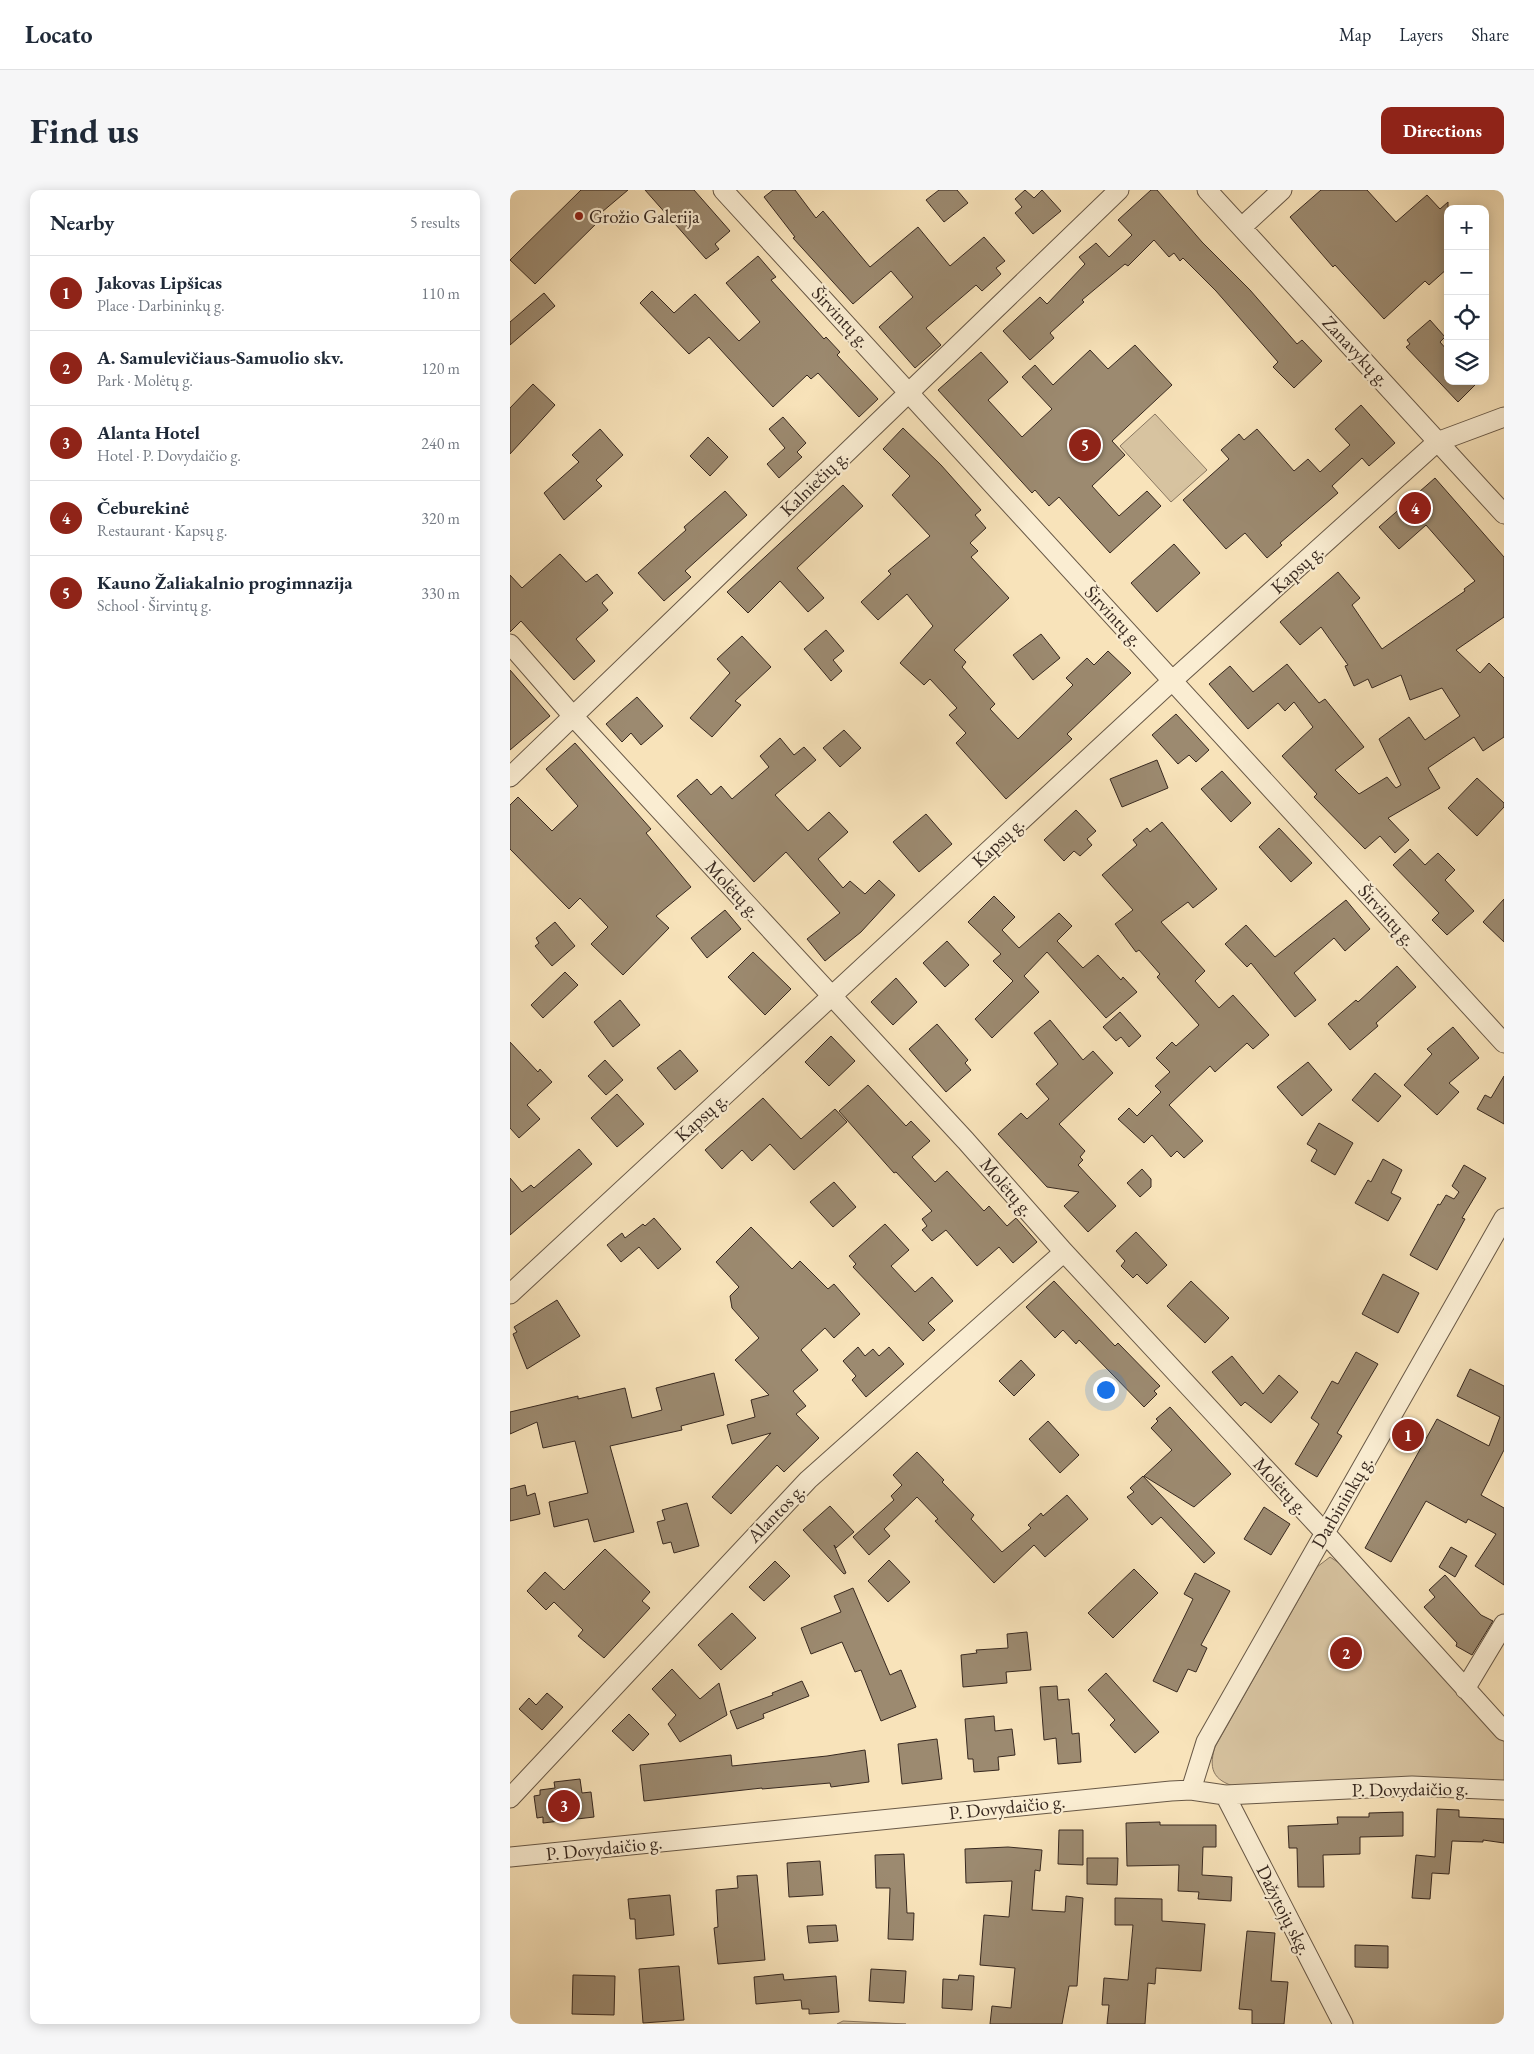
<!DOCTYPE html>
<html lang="en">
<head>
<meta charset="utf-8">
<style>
	:root { --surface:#fff; --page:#f6f6f7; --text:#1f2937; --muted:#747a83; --line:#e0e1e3; --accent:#8f2418 }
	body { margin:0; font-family:"EB Garamond",serif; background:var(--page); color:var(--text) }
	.controls { position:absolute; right:15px; top:15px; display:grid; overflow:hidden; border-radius:10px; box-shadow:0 2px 12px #0003 }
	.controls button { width:45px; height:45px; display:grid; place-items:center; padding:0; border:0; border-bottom:1px solid var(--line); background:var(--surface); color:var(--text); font:25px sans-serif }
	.you { position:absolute; left:595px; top:1199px; width:18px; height:18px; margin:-12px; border:4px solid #fff; border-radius:50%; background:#1a73e8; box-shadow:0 0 0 8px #1a73e833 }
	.badge { display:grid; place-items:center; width:32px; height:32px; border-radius:50%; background:var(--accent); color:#fff; font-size:16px; font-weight:700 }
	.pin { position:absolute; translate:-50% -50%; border:2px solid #fff; box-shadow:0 1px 5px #0006 }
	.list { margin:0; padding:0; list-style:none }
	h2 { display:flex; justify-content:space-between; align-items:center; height:65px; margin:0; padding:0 20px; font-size:21px }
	h2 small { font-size:16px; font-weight:400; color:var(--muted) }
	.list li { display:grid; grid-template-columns:32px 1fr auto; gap:15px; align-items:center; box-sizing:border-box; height:75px; padding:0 20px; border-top:1px solid var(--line) }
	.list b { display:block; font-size:19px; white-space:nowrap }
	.list p { margin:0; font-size:16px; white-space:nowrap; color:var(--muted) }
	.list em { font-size:16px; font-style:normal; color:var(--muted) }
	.icon { flex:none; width:28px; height:28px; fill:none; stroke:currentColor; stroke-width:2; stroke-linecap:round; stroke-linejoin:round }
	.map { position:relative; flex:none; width:994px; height:1834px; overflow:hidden; border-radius:10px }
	header { display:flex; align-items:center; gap:30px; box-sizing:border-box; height:70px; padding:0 25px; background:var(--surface); border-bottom:1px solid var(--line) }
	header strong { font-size:24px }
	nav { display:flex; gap:28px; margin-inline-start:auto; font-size:18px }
	.intro { display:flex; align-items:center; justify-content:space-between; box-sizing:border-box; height:120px; padding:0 30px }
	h1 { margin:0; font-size:35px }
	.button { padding:12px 22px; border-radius:10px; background:var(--accent); color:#fff; font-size:18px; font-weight:700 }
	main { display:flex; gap:30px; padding:0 30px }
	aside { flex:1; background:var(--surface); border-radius:10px; box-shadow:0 2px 12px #0003 }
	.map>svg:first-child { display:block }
	.green { fill:#d7c3a0; stroke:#887660 }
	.building { fill:#9c8a70; stroke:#382920 }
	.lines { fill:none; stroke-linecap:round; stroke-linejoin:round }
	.minor-casing { stroke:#685846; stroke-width:21 }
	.minor { stroke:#faedd2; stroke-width:19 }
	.poi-dot { fill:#8f2418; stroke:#faedd2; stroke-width:2 }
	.labels { text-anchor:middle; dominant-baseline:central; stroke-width:4.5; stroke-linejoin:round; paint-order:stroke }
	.poi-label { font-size:19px; fill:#382920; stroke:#faedd2; text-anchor:start }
	.street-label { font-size:19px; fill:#382920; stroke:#faedd2 }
</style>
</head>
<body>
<header>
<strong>Locato</strong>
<nav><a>Map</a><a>Layers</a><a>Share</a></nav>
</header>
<div class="intro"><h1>Find us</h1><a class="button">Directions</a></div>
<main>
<aside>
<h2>Nearby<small>5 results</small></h2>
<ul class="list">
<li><span class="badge">1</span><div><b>Jakovas Lipšicas</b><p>Place · Darbininkų g.</p></div><em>110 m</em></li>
<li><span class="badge">2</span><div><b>A. Samulevičiaus-Samuolio skv.</b><p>Park · Molėtų g.</p></div><em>120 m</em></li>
<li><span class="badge">3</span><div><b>Alanta Hotel</b><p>Hotel · P. Dovydaičio g.</p></div><em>240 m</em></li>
<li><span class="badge">4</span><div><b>Čeburekinė</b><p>Restaurant · Kapsų g.</p></div><em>320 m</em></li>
<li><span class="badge">5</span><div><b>Kauno Žaliakalnio progimnazija</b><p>School · Širvintų g.</p></div><em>330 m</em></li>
</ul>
</aside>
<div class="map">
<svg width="994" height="1834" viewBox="0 0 994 1834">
	<rect width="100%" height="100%" fill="#f8e3ba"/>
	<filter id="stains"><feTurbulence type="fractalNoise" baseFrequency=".004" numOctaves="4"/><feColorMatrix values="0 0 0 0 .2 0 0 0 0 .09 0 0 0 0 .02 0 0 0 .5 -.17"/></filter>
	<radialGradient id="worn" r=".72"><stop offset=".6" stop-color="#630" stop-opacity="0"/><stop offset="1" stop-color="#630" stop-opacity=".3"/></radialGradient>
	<path class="green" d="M645,224L697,280L661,312L610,256Z
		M820,1367L832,1375L994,1550V1591L880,1590L730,1598C706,1592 697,1582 705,1557L807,1377Z
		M333,1831L396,1834H327Z"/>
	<path class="building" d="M71,0H118L92,22L95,25L25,94L0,70Z
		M135,0H184L220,41L205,54L209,59L196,69Z
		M263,0H285L306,28L313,21L360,77L408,37L440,76L474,47L495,71L486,78L491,84L472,101L466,95L416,138L431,155L405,178L369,137L403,107L381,81L343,114L283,48L285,47L254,7Z
		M429,0H447L458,13L434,32L416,10Z
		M515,0L524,8L532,0L551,21L523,44L505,23L512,17L505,9Z
		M641,0H647L692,52L740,100L787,154L792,150L812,171L784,198L763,177L768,172L706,101L673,68L670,71L664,63L659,67L644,50L618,76L615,74L572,110L574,112L540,143L544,148L520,170L493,141L530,107L537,114L575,74L569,67L586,53L599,67L622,45L608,30Z
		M811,0H857L886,32L917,5L930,19L938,12V78L919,95L915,91L874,129L825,75L823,77L780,27Z
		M248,66L266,87L261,90L314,149L316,147L330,162L327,165L368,209L349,227L308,183L301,189L297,185L263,217L199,147L179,164L130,113L142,101L164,123L185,104L229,151L250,132L216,93Z
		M34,103L45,116L0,155V132Z
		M920,130L935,147L930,152L938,161V191H969L948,212L896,157L900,154L897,150Z
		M625,155L662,195L602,251L615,265L582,296L609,326L637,301L651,316L600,363L549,307L539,316L525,300L522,303L428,200L471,162L498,192L478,210L512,247L542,219L512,187L525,175L543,195L580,160L598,179Z
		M23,194L45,215L0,264V218Z
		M851,215L885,253L859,276L852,268L822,296L828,303L770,353L772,355L757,368L735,343L716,359L673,310L719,269L711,260L729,244L734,250L747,239L784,281L798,269L810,282L840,255L825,239Z
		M273,227L296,253L287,262L292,267L269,288L257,274L275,258L259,239Z
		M393,238L431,275L471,320L465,325L476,338L460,353L468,361L461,367L499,408L444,460L456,472L452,477L485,514L480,519L508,549L563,495L556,488L577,468L584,475L598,461L621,483L557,544L562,549L496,609L446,553L456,543L439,525L447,518L420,489L414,495L390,473L423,436L397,404L368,430L351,412L381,384L378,381L420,346L382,305L400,286L373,259Z
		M90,239L113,265L86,290L92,296L54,330L34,303L69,272L62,265Z
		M198,247L218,267L200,286L180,266Z
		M925,288L994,367V427L946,460L970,483L979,473L994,488V547L973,561L964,547L918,578L930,598L878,628L899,650L885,663L870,646L855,659L804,607L807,604L772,566L803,537L784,512L775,521L768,513L738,539L699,494L720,476L743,502L777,474L809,513L815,509L854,557L825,580L849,604L877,587L886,598L891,595L869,549L899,527L915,550L950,526L932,498L900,510L891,485L862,498L858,489L844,496L835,476L838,475L811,437L790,455L770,432L828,382L850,408L842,415L872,459L955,401L954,399L965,391L916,335L889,359L869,337Z
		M333,295L353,316L287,378L314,408L298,422L270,391L238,423L217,402Z
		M215,301L237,325L175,381L181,387L154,411L128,383L176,340L174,337Z
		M664,354L690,383L647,422L621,393Z
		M50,364L76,392L87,384L103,403L92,413L98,420L66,449L85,471L64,490L11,431L0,442V385L12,398Z
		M316,440L334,461L323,470L332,481L321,491L294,459Z
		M531,444L550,468L523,490L503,465Z
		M232,446L261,477L225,511L231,515L202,547L180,528L220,483L207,469Z
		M0,480L40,526L0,560Z
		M127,507L153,536L131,555L121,543L112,552L96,534Z
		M666,524L699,560L686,572L679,565L668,574L642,545Z
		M334,540L351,558L330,577L313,558Z
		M270,548L284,565L294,557L306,570L265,605L298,641L319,622L338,642L308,669L333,698L340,691L355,704L369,690L385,705L351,742L315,771L297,749L330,723L276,662L244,692L167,606L187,589L201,605L211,596L222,609L259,577L250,566Z
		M65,553L141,639L136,643L181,697L146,726L159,738L113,785L81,754L98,737L70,708L59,719L0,659V615L8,607L42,641L68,616L36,579Z
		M647,570L658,598L612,617L600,589Z
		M712,581L741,613L721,632L691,599Z
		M967,588L994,613V617L967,646L938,618Z
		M566,620L586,641L577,649L582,655L570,666L564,661L554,671L534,650Z
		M416,624L442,654L409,682L383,652Z
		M652,632L707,699L683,718L678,712L651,732L695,781L685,791L709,818L723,805L759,845L743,859L737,853L705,882L700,876L659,915L693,951L674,968L667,961L661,967L642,945L634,953L608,929L619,918L627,926L651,902L645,896L660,882L646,868L662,852L666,856L689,835L647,787L650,784L629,760L626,762L605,734L623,720L592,685L627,655L623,650L637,638L640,642Z
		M769,638L802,673L781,692L749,657Z
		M900,659L915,675L928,663L945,680L935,690L964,721L937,745L922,730L929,723L883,675Z
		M484,706L505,727L492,740L509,758L549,723L562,736L547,751L573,778L588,765L611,790L613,787L627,802L596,828L537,762L514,786L529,802L482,848L465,829L503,791L483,771L491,764L458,732Z
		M994,709V752L973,732Z
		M836,710L860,739L835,761L824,748L784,783L806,810L785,827L741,773L737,777L715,754L736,735L765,767Z
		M215,720L231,739L197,768L181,748Z
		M45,732L65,756L42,776L25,756L29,753L26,748Z
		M437,751L459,775L435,797L413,773Z
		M243,762L281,799L255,825L218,787Z
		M887,776L906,797L866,833L868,836L840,860L818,834L846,810L848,812Z
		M55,782L68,795L33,828L21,815Z
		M386,788L407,812L383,835L361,812Z
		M110,810L130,835L103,857L84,832Z
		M610,822L631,846L619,857L611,847L606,851L593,837Z
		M540,830L573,870L583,861L603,883L549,934L575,961L570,967L573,970L568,975L606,1016L578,1042L554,1016L569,1002L537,997L488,944L511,923L517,929L539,909L526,894L548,874L524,843Z
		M427,834L458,870L455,873L461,880L436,902L399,859Z
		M943,837L969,868L939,893L949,902L927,925L894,895L922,864L917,859Z
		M321,846L345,871L319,896L295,872Z
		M0,852L28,882L30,879L42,892L17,915L30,929L9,948L0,938Z
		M170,860L188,881L165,900L147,878Z
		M95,870L113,890L96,905L78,886Z
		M798,872L822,900L792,926L767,897Z
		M865,883L891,906L868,932L842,910Z
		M994,886V934L967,919L975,905L981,908Z
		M358,895L396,936L401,931L420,951L402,967L425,992L437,981L474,1021L479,1016L497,1036L506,1028L527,1052L503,1073L489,1057L467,1076L436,1040L422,1051L412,1040L417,1036L412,1029L422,1021L386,982L384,983L329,921Z
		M107,904L134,934L107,957L81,928Z
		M253,908L291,949L325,919L337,932L284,980L260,954L242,971L232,960L212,979L195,960Z
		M809,933L843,953L825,985L801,971L807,960L797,954Z
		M69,959L82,974L0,1045V988L12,1002L21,995L24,998Z
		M873,969L892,980L881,1003L891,1008L878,1031L845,1013L858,990L861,992Z
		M954,975L976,988L952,1028L955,1029L927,1080L900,1065L928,1014L930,1015L936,1005L944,1009L949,1002L942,996Z
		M632,979L641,989V997L630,1007L617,993Z
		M324,992L346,1017L323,1037L300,1012Z
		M144,1028L171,1059L148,1079L129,1057L111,1072L97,1055L112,1043L115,1048L133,1034L135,1036Z
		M375,1034L399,1060L381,1076L405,1102L422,1087L443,1111L418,1133L425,1140L413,1151L343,1077L346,1074L339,1066Z
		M241,1037L282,1079L290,1071L318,1099L324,1094L350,1124L324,1148L315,1138L291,1160L308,1180L283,1201L296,1216L286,1224L309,1248L274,1282L267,1275L221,1324L202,1307L261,1243L222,1254L217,1235L245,1227L241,1210L259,1205L225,1170L249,1148L222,1118L220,1106L229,1097L206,1072Z
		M626,1042L657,1075L637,1094L627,1084L623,1088L611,1076L615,1071L606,1061Z
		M873,1084L909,1103L888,1143L852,1124Z
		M544,1091L605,1156L608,1153L650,1196L644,1201L647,1204L634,1217L569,1150L566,1154L553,1140L545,1148L516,1117Z
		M681,1091L719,1128L695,1153L657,1116Z
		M47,1110L70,1146L17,1179L3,1144L7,1142L4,1137Z
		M348,1157L355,1166L363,1159L369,1166L379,1157L394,1174L356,1207L342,1190L346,1186L333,1171Z
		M846,1162L868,1174L827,1243L832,1246L807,1287L785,1274L809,1234L801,1228L822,1191L828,1194Z
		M722,1166L753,1204L769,1185L788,1202L761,1233L735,1212L731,1216L702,1182Z
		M511,1170L525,1185L504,1206L489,1191Z
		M960,1179L994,1196V1260L971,1305L994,1318V1395L965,1376L986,1344L958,1329L956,1333L916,1311L881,1372L855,1358L927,1229L979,1256L990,1227L947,1206Z
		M204,1183L214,1225L171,1236L172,1240L100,1256L124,1342L84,1352L78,1329L44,1337L39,1312L78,1303L65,1251L33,1258L27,1232L0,1244V1222L68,1206V1209L115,1198L122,1228L152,1220L146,1198Z
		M660,1217L721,1284L684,1317L634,1286L662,1260L641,1238L648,1231L646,1229Z
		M538,1231L569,1265L550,1283L519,1249Z
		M407,1262L434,1290L432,1292L464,1325L461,1329L492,1362L521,1338L518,1335L531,1323L533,1326L557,1305L578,1329L535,1367L524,1355L484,1393L425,1331L428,1329L407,1307L374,1339L380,1346L359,1365L343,1347L384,1310L381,1306L392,1295L383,1285Z
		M633,1286L705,1363L694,1373L651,1327L642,1335L617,1307L624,1302L620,1298Z
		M15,1295L17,1306L25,1303L30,1324L0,1331V1299Z
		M177,1313L189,1356L164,1363L161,1352L153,1354L147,1332L155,1330L152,1320Z
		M320,1316L344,1342L326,1358L324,1355L336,1383L334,1384L293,1340Z
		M754,1317L780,1334L761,1365L734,1349Z
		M941,1357L957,1366L945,1387L929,1377Z
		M95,1359L140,1402L132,1411L140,1418L94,1468L68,1446L73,1440L44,1412L36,1420L17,1401L35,1382L54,1400Z
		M379,1370L400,1392L378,1412L358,1391Z
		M265,1371L280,1386L254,1411L239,1397Z
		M624,1379L648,1403L603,1448L578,1423Z
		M685,1383L720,1401L691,1455L697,1458L686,1482L678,1479L667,1502L643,1491L683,1409L674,1404Z
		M935,1385L971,1425L983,1431L962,1465L946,1456L947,1453L914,1417L925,1407L919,1400Z
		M343,1398L380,1485L391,1480L406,1517L371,1531L351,1480L345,1482L332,1452L301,1464L291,1438L331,1422L324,1406Z
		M222,1423L246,1448L211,1480L188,1455Z
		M517,1442L521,1480L496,1482L497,1493L453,1497L451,1465L467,1463L466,1460L498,1458L497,1444Z
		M162,1479L190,1509L209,1493L217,1525L170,1552L158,1534L166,1525L142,1499Z
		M596,1483L649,1542L625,1563L600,1535L605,1530L578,1500Z
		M292,1491L299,1506L253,1524L254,1528L227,1539L220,1521L263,1505L262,1503Z
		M547,1496L548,1510L559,1509L562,1544L569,1543L571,1572L548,1574L546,1548L534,1550L530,1497Z
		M37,1503L53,1517L32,1540L9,1519L19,1508L26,1515Z
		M119,1524L139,1544L123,1561L102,1541Z
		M484,1526L485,1541L502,1539L505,1565L488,1567L489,1580L464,1582L463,1569H458L455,1529Z
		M427,1549L432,1589L392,1594L388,1554Z
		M355,1560L359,1592L321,1597L320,1593L252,1599V1598L134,1611L130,1575L221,1565L222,1576L317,1566Z
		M70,1589L72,1603L81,1602L84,1627L33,1633V1627L27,1628L24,1606L30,1605V1600L45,1598L44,1592Z
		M927,1619L949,1620V1627L994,1629V1653L973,1650V1652L942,1651L939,1684L922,1683L920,1709L902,1708L906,1665L925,1667Z
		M893,1622V1646L850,1647V1664L813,1665L814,1697H788L787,1658H779L778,1636L828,1634L827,1627H859V1623Z
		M650,1632V1635H706V1657H693L692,1685L722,1687L721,1711L688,1709L689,1702L668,1701L669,1675L617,1676L616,1633Z
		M549,1640H573V1675L548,1674Z
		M498,1657L532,1660L530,1681L525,1680L522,1720L555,1722L556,1706L573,1708L567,1796H559L552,1834H480L482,1816L501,1818L505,1778L470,1775L474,1725L499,1727L502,1691L456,1693L455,1659Z
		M394,1664L397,1723H404L403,1750L378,1749L380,1698H366L365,1665Z
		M577,1668H608L607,1695L577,1694Z
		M310,1671L313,1705L279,1707L277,1673Z
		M247,1685L255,1770L208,1774L204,1738L208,1737L206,1700L228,1698L227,1686Z
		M160,1705L164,1745L126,1749L125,1729H120L118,1709Z
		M605,1708L652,1709V1731L695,1734L691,1781L646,1778L645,1794L638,1793L635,1834H597L599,1815H592L594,1788L618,1790L623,1735H605Z
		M326,1735L328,1751L299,1753L297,1736Z
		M737,1741L765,1743L761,1791L778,1792L774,1834H742V1820L729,1819Z
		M845,1755L878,1756V1778L845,1777Z
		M169,1776L174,1830L133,1833L129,1779Z
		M361,1779L396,1781L394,1813L359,1811Z
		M273,1784L274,1790L326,1786L329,1822L299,1824V1819H292L291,1810L246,1814L244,1787Z
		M63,1785L105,1786L104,1825L62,1824Z
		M449,1785L464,1786L462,1820L432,1818L433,1789L448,1790Z"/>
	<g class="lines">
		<defs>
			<path id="minor" d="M213,0L994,853
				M697,0L994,324
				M732,37L772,0
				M0,454L62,525L456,951L554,1062L815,1343L994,1541
				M0,587L609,0
				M0,1104L663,490L927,252L994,227
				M955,1499L994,1434
				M681,1600L696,1552L994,1028
				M715,1605L833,1834
				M0,1608L298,1290L554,1062
				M0,1667L661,1601L681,1600L715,1605L902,1596L994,1600"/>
		</defs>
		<use href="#minor" class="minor-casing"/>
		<use href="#minor" class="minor"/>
	</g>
	<circle class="poi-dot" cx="69" cy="26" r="5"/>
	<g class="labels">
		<g class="poi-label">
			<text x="79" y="26">Grožio Galerija</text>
		</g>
		<g class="street-label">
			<text transform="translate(331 127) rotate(47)">Širvintų g.</text>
			<text transform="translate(846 161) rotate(47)">Zanavykų g.</text>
			<text transform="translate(304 293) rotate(-44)">Kalniečių g.</text>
			<text transform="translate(787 379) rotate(-42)">Kapsų g.</text>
			<text transform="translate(604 426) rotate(47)">Širvintų g.</text>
			<text transform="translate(488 652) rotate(-43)">Kapsų g.</text>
			<text transform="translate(223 699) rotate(47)">Molėtų g.</text>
			<text transform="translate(877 725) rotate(48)">Širvintų g.</text>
			<text transform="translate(191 927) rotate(-42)">Kapsų g.</text>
			<text transform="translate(497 997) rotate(49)">Molėtų g.</text>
			<text transform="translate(771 1296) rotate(47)">Molėtų g.</text>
			<text transform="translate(832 1312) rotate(-60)">Darbininkų g.</text>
			<text transform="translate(266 1323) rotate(-46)">Alantos g.</text>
			<text transform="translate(900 1599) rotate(-1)">P. Dovydaičio g.</text>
			<text transform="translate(497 1617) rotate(-6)">P. Dovydaičio g.</text>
			<text transform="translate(94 1658) rotate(-6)">P. Dovydaičio g.</text>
			<text transform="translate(774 1720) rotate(63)">Dažytojų skg.</text>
		</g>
	</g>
	<rect width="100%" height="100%" filter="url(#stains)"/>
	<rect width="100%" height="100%" fill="url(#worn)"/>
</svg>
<div class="controls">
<button>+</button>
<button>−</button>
<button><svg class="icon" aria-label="locate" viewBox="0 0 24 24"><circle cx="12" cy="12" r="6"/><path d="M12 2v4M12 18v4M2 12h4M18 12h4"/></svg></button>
<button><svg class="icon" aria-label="layers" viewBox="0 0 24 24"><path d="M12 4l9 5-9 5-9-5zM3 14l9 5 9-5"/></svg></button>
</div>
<div class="you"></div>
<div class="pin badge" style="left:898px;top:1245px">1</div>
<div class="pin badge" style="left:836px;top:1463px">2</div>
<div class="pin badge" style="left:54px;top:1616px">3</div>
<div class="pin badge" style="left:905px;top:318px">4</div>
<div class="pin badge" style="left:575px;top:255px">5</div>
</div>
</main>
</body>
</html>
